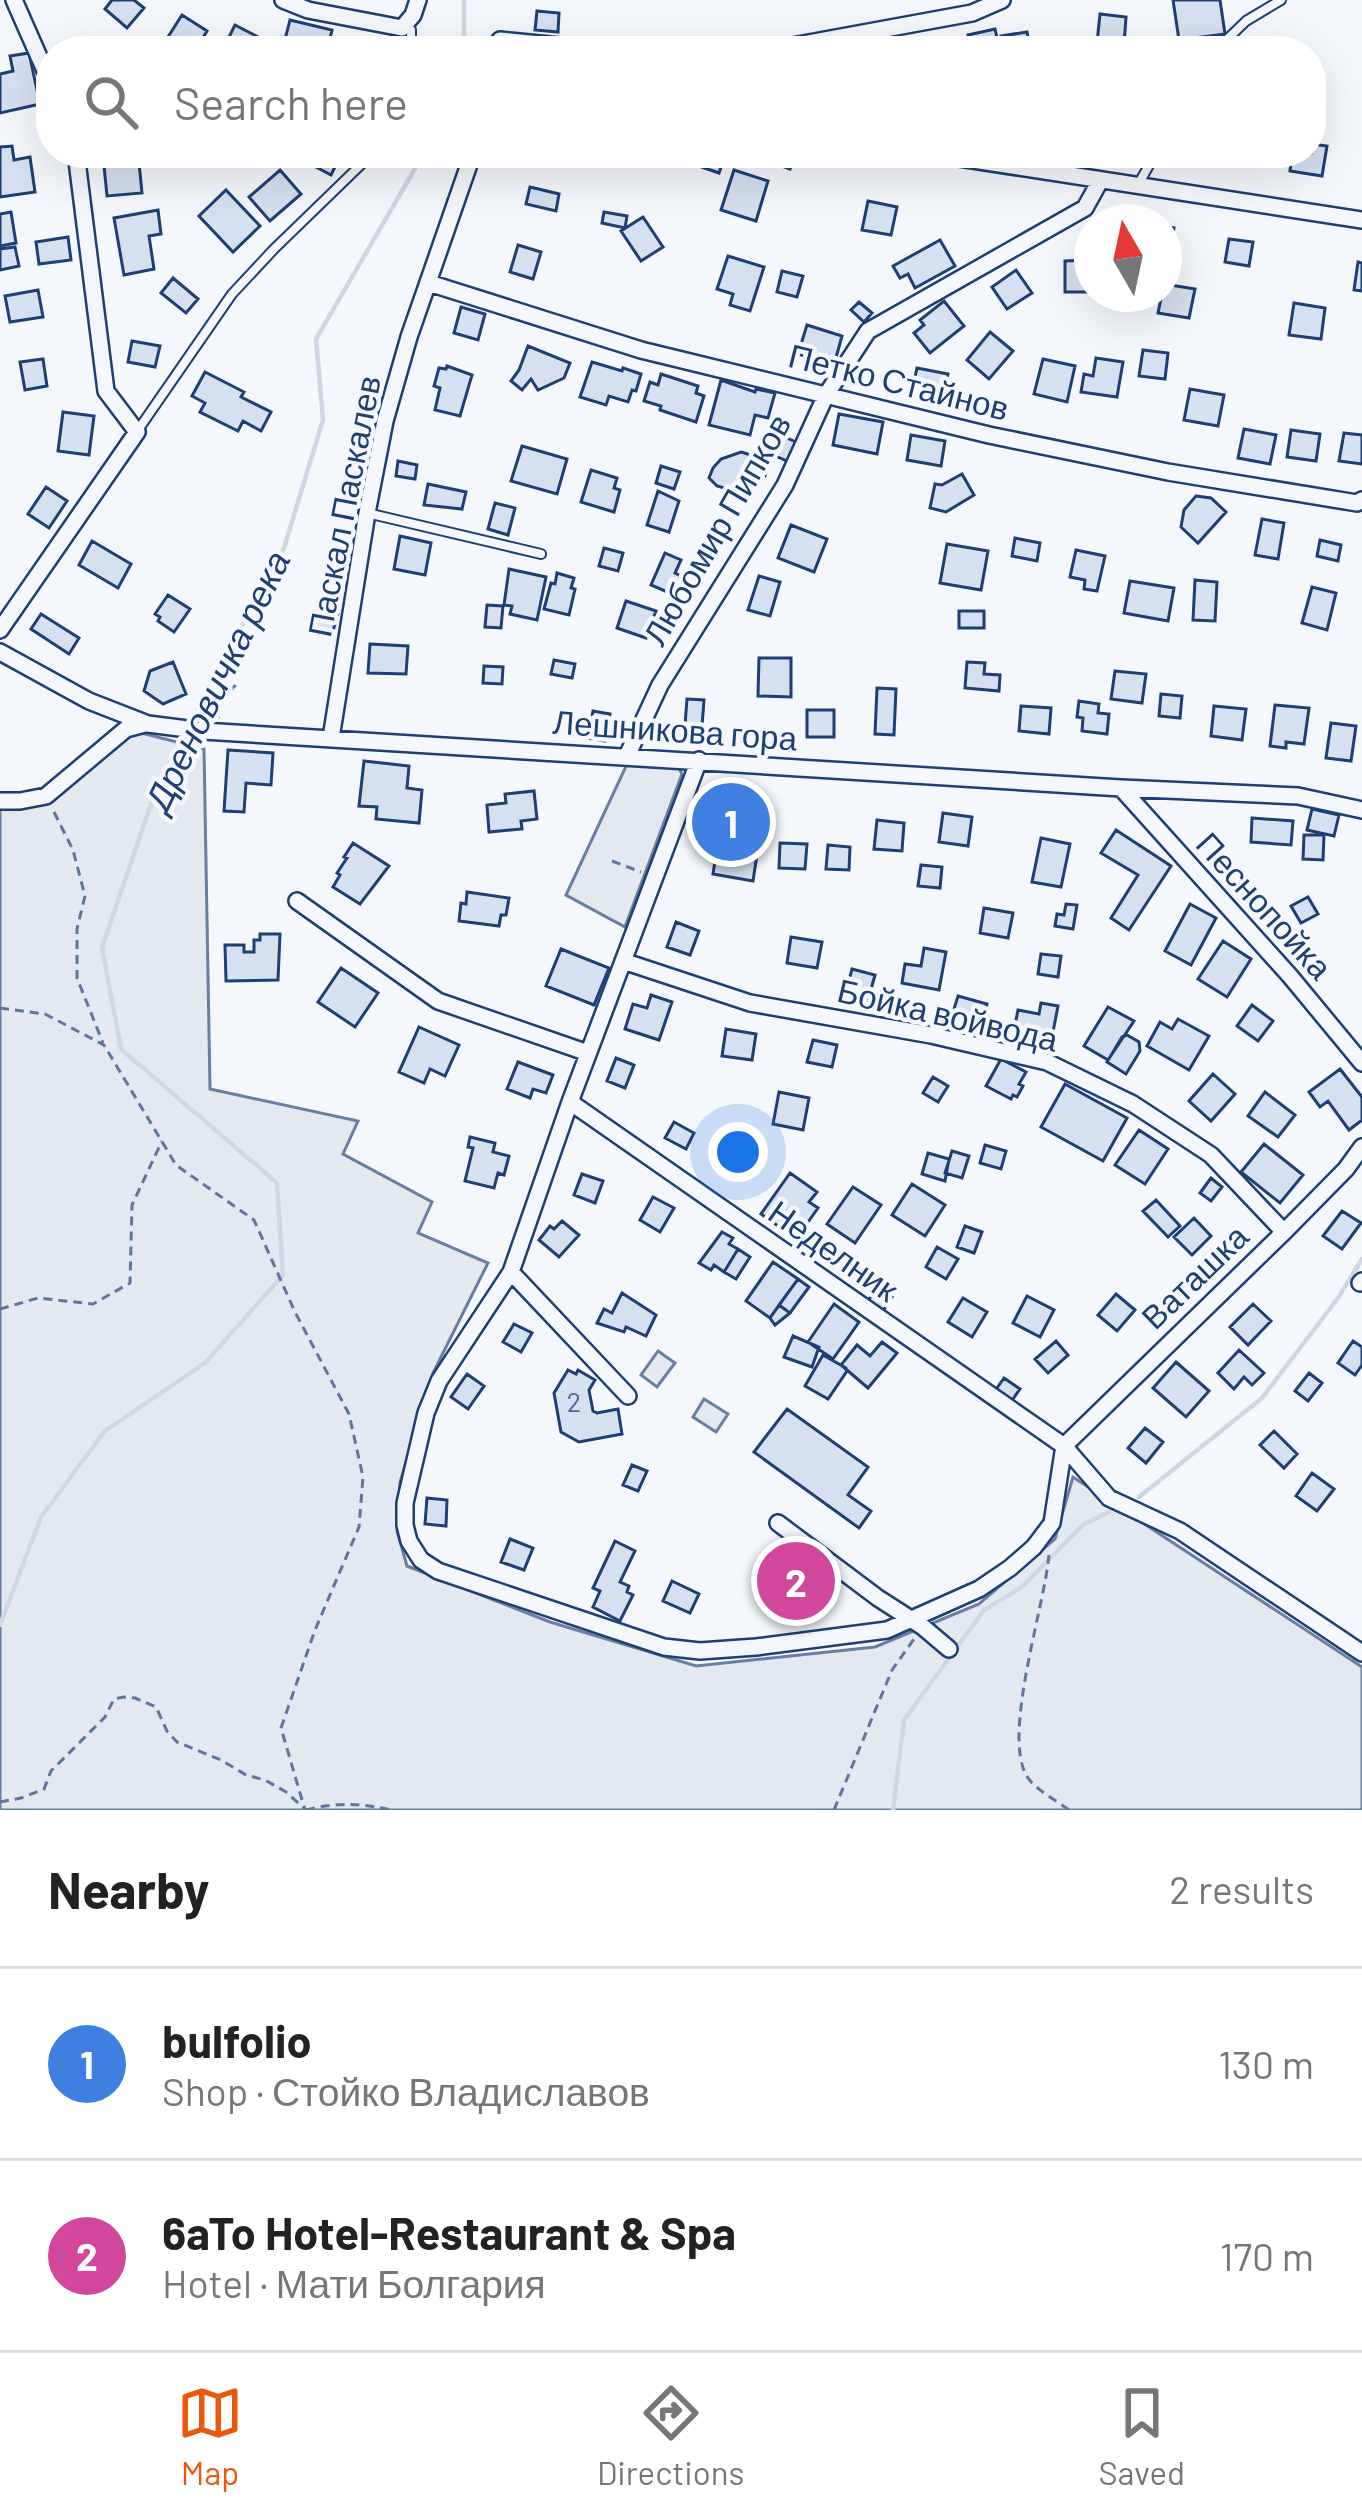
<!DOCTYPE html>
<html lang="en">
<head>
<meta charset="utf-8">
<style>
	:root { --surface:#fff; --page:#f6f6f6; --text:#222; --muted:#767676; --line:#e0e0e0; --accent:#ea580c }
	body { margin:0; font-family:Barlow,sans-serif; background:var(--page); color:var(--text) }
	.compass { position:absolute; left:1074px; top:204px; width:108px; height:108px; border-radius:50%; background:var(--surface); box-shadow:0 12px 48px #0002; rotate:351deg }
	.you { position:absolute; left:738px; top:1152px; width:42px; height:42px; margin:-30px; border:9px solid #fff; border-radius:50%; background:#1a73e8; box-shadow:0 0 0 18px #1a73e833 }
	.badge { display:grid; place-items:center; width:78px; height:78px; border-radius:50%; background:var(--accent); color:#fff; font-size:39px; font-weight:700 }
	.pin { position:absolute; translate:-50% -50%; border:6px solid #fff; box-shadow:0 3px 12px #0006 }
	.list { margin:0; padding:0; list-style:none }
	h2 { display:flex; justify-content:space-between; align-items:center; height:156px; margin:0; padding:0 48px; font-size:51px }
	h2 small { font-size:39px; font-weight:400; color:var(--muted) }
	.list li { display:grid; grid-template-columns:78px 1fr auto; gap:36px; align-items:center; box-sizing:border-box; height:192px; padding:0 48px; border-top:3px solid var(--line) }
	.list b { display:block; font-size:45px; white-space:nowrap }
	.list p { margin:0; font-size:39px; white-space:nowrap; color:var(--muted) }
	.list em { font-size:39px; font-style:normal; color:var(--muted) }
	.icon { flex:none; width:66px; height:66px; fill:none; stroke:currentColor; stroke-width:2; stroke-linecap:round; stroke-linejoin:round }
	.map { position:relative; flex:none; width:1362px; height:1810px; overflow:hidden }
	.search { position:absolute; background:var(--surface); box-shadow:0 12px 48px #0002; left:36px; right:36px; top:36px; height:132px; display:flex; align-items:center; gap:30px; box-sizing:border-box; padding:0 42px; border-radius:48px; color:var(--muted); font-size:45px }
	.sheet { height:540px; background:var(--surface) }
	nav { display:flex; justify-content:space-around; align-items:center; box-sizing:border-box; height:168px; border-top:3px solid var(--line); background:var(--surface); font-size:33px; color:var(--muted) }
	nav a { display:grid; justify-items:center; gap:6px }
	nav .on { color:var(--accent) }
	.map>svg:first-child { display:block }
	.green { fill:#e3e9f0; stroke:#687fa3; stroke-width:3 }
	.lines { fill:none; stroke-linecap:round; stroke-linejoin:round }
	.stream { stroke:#cfd7e4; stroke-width:4.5 }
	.building { fill:#d5e0f0; stroke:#1d3f73; stroke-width:3 }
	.lane-casing { stroke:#1d3f73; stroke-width:12 }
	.street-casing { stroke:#1d3f73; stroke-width:20 }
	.path { stroke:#5e769c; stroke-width:3; stroke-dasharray:9 6; stroke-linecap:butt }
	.lane { stroke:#f4f7fb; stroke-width:8 }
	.street { stroke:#f4f7fb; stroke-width:15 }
	.labels { text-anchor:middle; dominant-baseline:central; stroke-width:9; stroke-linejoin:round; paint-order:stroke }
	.number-label { font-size:27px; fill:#4b6792 }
	.street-label { font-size:33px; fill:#1d3f73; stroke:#f4f7fb }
	.water-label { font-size:36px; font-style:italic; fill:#1d3f73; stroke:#f4f7fb }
</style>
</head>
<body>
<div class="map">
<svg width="1362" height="1810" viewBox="0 0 1362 1810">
	<rect width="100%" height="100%" fill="#f4f7fb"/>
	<path class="green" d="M126,729L204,749L210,1089L358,1121L343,1154L432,1202L418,1233L488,1263L433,1373L400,1482L397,1531L407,1566L550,1622L696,1666L875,1647L979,1604L1055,1539L1073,1477L1362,1667V1810H0V801L46,796Z
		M627,764L679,768L682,774L625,927L566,895Z
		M658,1351L675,1363L657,1387L641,1375Z
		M704,1399L728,1414L716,1432L693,1417Z"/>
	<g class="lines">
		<path class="stream" d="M464,51V0
			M190,724L284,548L323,420L316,339L424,153
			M1139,1497L1262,1398L1338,1298L1362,1259
			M0,1625L41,1517L105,1431L205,1363L283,1275L277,1183L121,1049L102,947L157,787L185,734
			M893,1810L904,1720L984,1610L1022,1587L1084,1524L1109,1512"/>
	</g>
	<path class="building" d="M112,0H134L144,8L127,28L105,9Z
		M1173,0H1220L1225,34L1179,40Z
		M537,11L559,13L558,32L535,30Z
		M1100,14L1126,17L1124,45L1097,43Z
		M182,15L207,31L195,51H159Z
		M290,20L332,30L327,51H282Z
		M235,25L264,40L258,51H222Z
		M995,29L1000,51H971L968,35Z
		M1027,32L1031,51H1003L1001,36Z
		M29,53L40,104L0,113V74L13,71L10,56Z
		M1311,144L1327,146L1322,176L1290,171L1292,153H1311Z
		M12,146L14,160L30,157L35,192L0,197V147Z
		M306,153H342L331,175L303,160Z
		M671,153H726L719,173L670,156Z
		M747,153H796L790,169Z
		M1185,153H1219L1218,161L1185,157Z
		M139,163L142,193L107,196L104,166Z
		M280,170L301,194L270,221L249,197Z
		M734,170L768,181L756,221L721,210Z
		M530,187L559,194L556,211L526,204Z
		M226,190L260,226L233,252L199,216Z
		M868,201L897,207L891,235L862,230Z
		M158,210L161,234L149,236L154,269L124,275L114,218Z
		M11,212L16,243L0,246V214Z
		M604,212L627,216L625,228L602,223Z
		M643,217L663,247L641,261L621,231Z
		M1164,226L1174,228L1170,254L1164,253Z
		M68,237L71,260L39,264L36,242Z
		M1229,239L1253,242L1249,266L1225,262Z
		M940,240L955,266L915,288L908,274L900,278L893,266Z
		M518,245L541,252L533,279L510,272Z
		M15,247L19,266L0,270V249Z
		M728,256L764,267L750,311L730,305L733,294L717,289Z
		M1092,260V292H1065V261Z
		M1358,262L1362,263V291L1354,290Z
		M1016,270L1032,293L1007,309L992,287Z
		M782,271L803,276L797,297L777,292Z
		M173,278L198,299L186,313L161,293Z
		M1164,284L1195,289L1189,318L1158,313Z
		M38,290L43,317L10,322L5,296Z
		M944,301L964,326L930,353L914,333L924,325L920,320Z
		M859,302L872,313L864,322L851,310Z
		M1294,303L1325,308L1321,339L1289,335Z
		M461,307L485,314L478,340L454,333Z
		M807,325L842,336L834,365L798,354Z
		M990,332L1013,351L989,379L967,360Z
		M132,341L160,346L155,367L128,362Z
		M528,346L570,363L564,378L538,390L531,379L522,390L511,381L519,370Z
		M1143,350L1168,353L1165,379L1139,376Z
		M1096,358L1123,362L1117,397L1081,392L1084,374L1093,376Z
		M43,359L47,386L25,390L20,362Z
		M1043,359L1075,366L1067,402L1034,394Z
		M592,362L622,371L623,368L641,374L636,391L632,390L628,402L609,396L606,405L580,397Z
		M447,366L472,375L460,416L435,410L440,388L434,386L439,368L446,369Z
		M917,368L948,374L943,401L911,395Z
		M205,372L244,392L241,397L271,412L261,431L243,421L238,431L200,412L205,403L192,396Z
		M661,374L698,386L696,393L704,396L696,422L660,410L661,406L644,401L650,382L658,385Z
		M721,380L755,392L756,389L775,393L768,418L755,415L750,435L709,425Z
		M1190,389L1224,395L1218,426L1184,420Z
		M63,412L94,416L89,455L58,451Z
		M839,414L883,422L877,454L833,445Z
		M1244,429L1276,435L1270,464L1238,458Z
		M1291,430L1320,434L1316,461L1287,457Z
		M1344,433L1362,435V464L1339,461Z
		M780,435L796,442L787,461L771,454Z
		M911,435L945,441L941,466L907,460Z
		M522,446L567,459L557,494L511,481Z
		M741,452L761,458L769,465L765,476L758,484L738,492L717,486L709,478L713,468L721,459Z
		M398,461L417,465L415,479L396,476Z
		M661,466L680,472L674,489L656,483Z
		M591,470L617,478L614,488L620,490L614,512L581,502Z
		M962,474L974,495L946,512L930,508L935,484L942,485Z
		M428,484L466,492L462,509L424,505Z
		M46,487L67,501L49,528L28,514Z
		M658,491L679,501L669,532L647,525Z
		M1196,496L1211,498L1226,512L1198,543L1181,527L1184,510Z
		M495,503L515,508L508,535L488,529Z
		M1262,519L1284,523L1278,559L1255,555Z
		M791,525L827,539L814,572L778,558Z
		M400,536L431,543L425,575L394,569Z
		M1015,538L1040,543L1037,561L1012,556Z
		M1320,540L1341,545L1338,561L1317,556Z
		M92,541L131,564L118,588L79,565Z
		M947,544L988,551L981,590L940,583Z
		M604,548L623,553L618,571L599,566Z
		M1076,550L1105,556L1097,591L1084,589L1085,580L1070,577Z
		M665,553L681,560L675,573L681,576L672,594L651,585Z
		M509,569L546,577L537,620L510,614L512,606L504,605Z
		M557,573L574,578L571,588L575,589L569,615L544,609L551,583L555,584Z
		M759,576L780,582L770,616L748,610Z
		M1195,580L1217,582L1215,621L1193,620Z
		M1130,581L1174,588L1168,621L1124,613Z
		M1312,587L1336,593L1327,630L1302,623Z
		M168,595L190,609L174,632L158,621L160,617L155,614Z
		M626,601L656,611L646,638L617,628Z
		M319,604L339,610L331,638L311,633Z
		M487,605L503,606L501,628L485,627Z
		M959,611H984V628H959Z
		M41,614L79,638L69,654L31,629Z
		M370,644L408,646L406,674L368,673Z
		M759,658H791V697L758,696Z
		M554,660L575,664L572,678L551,674Z
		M173,662L186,694L163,704L144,691L150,671Z
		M967,662L985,663L984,674L1000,675L999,691L965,688Z
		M484,666L503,667L502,684L483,683Z
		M1115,671L1146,674L1142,703L1111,699Z
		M877,688L896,689L894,735L875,734Z
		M1161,694L1182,696L1180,718L1159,716Z
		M687,699L704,700L702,726L685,725Z
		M1079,701L1099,704L1098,713L1109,714L1107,734L1082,731L1083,718L1077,717Z
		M1275,705L1309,708L1304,744L1286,742V748L1270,746Z
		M1021,706L1051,708L1049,734L1019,731Z
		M1214,706L1246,709L1242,740L1211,736Z
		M807,710H834V737H807Z
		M593,711L610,714L605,741L588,738Z
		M1331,723L1356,726L1351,761L1326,758Z
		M228,750L273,753L271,785L246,783L244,812L224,811Z
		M364,761L409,766L407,788L422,790L419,823L376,819L377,807L359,806Z
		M534,791L537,819L521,821L522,829L489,832L487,805L506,803L505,794Z
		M1312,809L1339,815L1334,836L1307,830Z
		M719,811L746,812L745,834H718Z
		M943,813L972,817L968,846L939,842Z
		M1252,818L1293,821L1291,845L1251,842Z
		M877,820L904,823L902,851L874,849Z
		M1116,830L1171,866L1129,930L1111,918L1138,875L1101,853Z
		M719,835L759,841L753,881L713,874Z
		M1304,835H1324L1323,860L1303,859Z
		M1041,838L1070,844L1061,887L1032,882Z
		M353,843L389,866L360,904L333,887L340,875L337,873L347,858L344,857Z
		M780,843L807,844L805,869L779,868Z
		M828,845L850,847L849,870L826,869Z
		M921,865L942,867L940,888L918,886Z
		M467,892L509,898L506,915H501L499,926L459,921L461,903L466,904Z
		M1308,897L1318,914L1301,923L1291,906Z
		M1066,904L1077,905L1073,929L1055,926L1057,914L1064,915Z
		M1190,904L1216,918L1191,965L1165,951Z
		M984,908L1013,913L1008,938L980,933Z
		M676,922L699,931L690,955L667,947Z
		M260,934H280L278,980L226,981L225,945H244V952H254V940H260Z
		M791,937L822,942L817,968L787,963Z
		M1223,941L1251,959L1227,997L1198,979Z
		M924,948L946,952L939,990L902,983L905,964L921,966Z
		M561,949L609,968L594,1005L546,986Z
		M1041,954L1061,956L1058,977L1038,974Z
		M341,968L378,993L355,1027L318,1002Z
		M852,969L875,975L867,1004L844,999Z
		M651,995L672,1002L659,1040L625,1029L633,1004L647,1008Z
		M958,996L987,1004L979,1031L950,1022Z
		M1041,1003L1058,1006L1051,1042L1013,1035L1018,1010L1039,1014Z
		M1252,1005L1273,1021L1258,1041L1237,1026Z
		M1108,1007L1134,1021L1108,1060L1084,1046Z
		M1178,1019L1209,1036L1189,1070L1147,1046L1160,1022L1172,1029Z
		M419,1027L459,1045L445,1076L430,1069L424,1083L399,1072Z
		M726,1029L756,1034L752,1060L722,1056Z
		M1127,1035L1139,1042L1140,1051L1126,1074L1107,1062L1122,1037Z
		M813,1040L837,1045L832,1067L807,1062Z
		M616,1058L634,1065L625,1088L607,1081Z
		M1001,1059L1026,1072L1019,1084L1023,1086L1017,1097L1013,1095L1011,1099L986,1086Z
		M518,1062L553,1075L546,1093L533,1089L530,1098L507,1089Z
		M1340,1069L1362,1097V1120L1349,1130L1328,1101L1320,1107L1309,1092Z
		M1213,1074L1235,1094L1211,1121L1189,1101Z
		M933,1077L948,1086L938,1102L923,1093Z
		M1065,1084L1127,1118L1103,1161L1041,1127Z
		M779,1092L809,1098L803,1130L773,1124Z
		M1265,1092L1295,1115L1278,1137L1248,1116Z
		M674,1122L694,1133L686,1149L665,1138Z
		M1139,1130L1168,1149L1145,1184L1115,1165Z
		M470,1137L495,1143L493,1152L509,1156L504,1175L498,1173L494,1188L465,1181L473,1148L468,1147Z
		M737,1138L748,1145L742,1153L748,1156L732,1177L722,1170L729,1158L725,1156Z
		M1264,1144L1303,1175L1280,1203L1241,1172Z
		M985,1145L1006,1151L1001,1169L980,1163Z
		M952,1151L969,1156L962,1178L945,1173Z
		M928,1153L949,1159L945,1181L922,1174Z
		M748,1156L759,1164L751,1176L740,1168Z
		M790,1173L817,1192L809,1202L818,1208L796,1239L761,1214Z
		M582,1174L603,1181L595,1203L574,1195Z
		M1211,1178L1222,1187L1211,1201L1200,1193Z
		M912,1184L945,1205L925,1236L892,1215Z
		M853,1187L881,1205L855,1243L827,1224Z
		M653,1197L674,1208L660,1232L640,1220Z
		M1156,1200L1180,1226L1168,1237L1143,1211Z
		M1342,1211L1361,1223L1342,1249L1323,1236Z
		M1194,1218L1211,1236L1192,1255L1174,1237Z
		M562,1221L579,1235L559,1257L539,1240L550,1226L554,1229Z
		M965,1226L982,1232L974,1253L957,1247Z
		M722,1232L733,1238L729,1244L738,1249L724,1272L714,1265L711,1270L699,1263Z
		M937,1247L958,1259L946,1279L926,1267Z
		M738,1249L750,1257L736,1279L724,1272Z
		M773,1262L798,1279L770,1318L746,1301Z
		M798,1279L809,1287L790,1313L779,1305Z
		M877,1287L892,1297L883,1311L868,1301Z
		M622,1293L656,1315L646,1336L626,1327L624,1332L597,1323L604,1309L612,1313Z
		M1116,1294L1135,1310L1117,1331L1098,1315Z
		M1027,1296L1054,1310L1040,1337L1013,1323Z
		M963,1298L987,1312L972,1337L948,1322Z
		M834,1304L859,1322L833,1359L808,1342Z
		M1253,1304L1271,1321L1248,1345L1230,1327Z
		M779,1305L790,1313L775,1325L770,1318Z
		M514,1324L532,1333L521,1352L503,1342Z
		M793,1336L819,1347L812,1367L784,1357Z
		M1056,1341L1068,1355L1048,1373L1035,1359Z
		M1353,1341L1362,1347V1365L1355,1375L1338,1363Z
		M882,1342L897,1353L868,1388L841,1365L857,1345L870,1356Z
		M1239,1350L1264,1373L1252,1385L1244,1377L1234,1389L1218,1373Z
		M823,1355L846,1368L847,1371L828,1399L805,1386Z
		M1176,1362L1209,1391L1186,1417L1153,1388Z
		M568,1370L576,1374L578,1370L595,1380L589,1390L593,1411L597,1413L618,1409L622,1434L579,1442L561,1432L554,1393Z
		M1309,1373L1322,1383L1308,1401L1295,1391Z
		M467,1374L484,1386L468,1409L451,1397Z
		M1004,1378L1020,1389L1008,1406L992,1395Z
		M787,1409L868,1467L848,1495L871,1511L859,1528L754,1452Z
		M1145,1428L1163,1442L1146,1463L1128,1448Z
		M1274,1431L1297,1454L1284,1468L1260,1445Z
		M632,1465L647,1471L638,1491L623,1485Z
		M1312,1473L1334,1489L1317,1511L1296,1496Z
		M427,1498L447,1500L446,1526L425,1524Z
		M510,1539L533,1548L524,1570L501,1562Z
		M615,1541L635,1551L620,1582L629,1586L627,1592L633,1595L620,1621L593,1607L600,1591L593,1588Z
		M777,1552L795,1566L803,1565L831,1585L815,1606L795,1591L766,1594L764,1569Z
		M672,1581L699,1594L690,1613L663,1601Z"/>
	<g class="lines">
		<defs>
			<path id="lane" d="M403,29L411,30V51
				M1215,51L1246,21L1281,0
				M1139,183L1156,153
				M138,430L232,294L274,249L373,153
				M367,513L541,554"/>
			<path id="street" d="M14,0L51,84
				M283,0L308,10L402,28L413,15L418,0
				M498,51L500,40L610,51
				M765,51L972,13L1002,0
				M927,153L1362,220
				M429,283L641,350L989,435L1168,472L1357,503L1362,500
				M0,630L137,432L106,391L76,153
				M0,652L89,701L148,724L203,731L1121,788L1298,796L1362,810
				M331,738L367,513L385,421L409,337L473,153
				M627,756L660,685L785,485L826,395L868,331L1085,208L1100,181
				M699,760L570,1102L511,1272L439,1381L426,1413L405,1503V1525L409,1541L421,1560L438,1571L664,1647L700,1651L756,1647L887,1630L979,1589L1010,1568L1034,1547L1052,1523L1064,1446
				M1121,788L1290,976L1362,1063
				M0,801H20L46,796L126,729L145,724
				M297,901L438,1001L588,1053
				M623,961L750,1003L931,1035L1047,1062L1133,1104L1211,1155L1284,1232
				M570,1102L1064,1446L1109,1498L1180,1531L1362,1653
				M511,1272L628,1396
				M1360,1283L1362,1281
				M1064,1446L1284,1232L1346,1169L1362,1147
				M778,1523L878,1598L923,1627L949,1649"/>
		</defs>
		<use href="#lane" class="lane-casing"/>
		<use href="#street" class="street-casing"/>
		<path class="path" d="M218,718L223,697L238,683
			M54,812L73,850L85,896L77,929V978L103,1043
			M612,861L641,872
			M0,1008L45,1014L104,1045L176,1165L254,1220L295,1312L349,1414L363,1477L359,1527L315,1630L281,1728L305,1810
			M0,1309L38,1298L93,1304L130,1283L132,1205L162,1141
			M1049,1555C1044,1609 1003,1731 1026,1775C1034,1789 1056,1800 1069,1810
			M0,1802L21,1798L44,1789L51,1771L105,1717L114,1699L124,1697L135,1698L156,1707L167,1731L177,1742L221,1760L246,1775L265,1780L286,1792L304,1808
			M306,1810C337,1802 360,1803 391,1810
			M834,1810L892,1670L914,1639"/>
		<use href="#lane" class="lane"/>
		<use href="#street" class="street"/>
	</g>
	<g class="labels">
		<g class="number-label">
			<text x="574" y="1401">2</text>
		</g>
		<g class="street-label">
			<text transform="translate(899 381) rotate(14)">Петко Стайнов</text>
			<text transform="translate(343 506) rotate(-79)">Паскал Паскалев</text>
			<text transform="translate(716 529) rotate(-60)">Любомир Пипков</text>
			<text transform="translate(675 729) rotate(4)">Лешникова гора</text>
			<text transform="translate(1265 905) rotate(48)">Песнопойка</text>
			<text transform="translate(948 1014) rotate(13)">Бойка войвода</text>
			<text transform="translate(834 1250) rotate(35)">Неделник</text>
			<text transform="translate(1194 1276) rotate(-44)">Ваташка</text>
		</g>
		<g class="water-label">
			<text transform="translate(216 680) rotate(-64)">Дреновичка река</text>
		</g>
	</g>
</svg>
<svg class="compass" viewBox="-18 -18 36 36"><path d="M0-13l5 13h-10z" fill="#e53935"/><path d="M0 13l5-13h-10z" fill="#767676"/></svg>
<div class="you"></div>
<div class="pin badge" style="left:731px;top:822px;background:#3f7fe0">1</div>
<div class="pin badge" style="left:796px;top:1581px;background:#d1479c">2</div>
<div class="search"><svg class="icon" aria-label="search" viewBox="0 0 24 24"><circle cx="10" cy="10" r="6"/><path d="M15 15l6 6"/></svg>Search here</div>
</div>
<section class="sheet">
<h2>Nearby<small>2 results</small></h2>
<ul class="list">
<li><span class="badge" style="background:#3f7fe0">1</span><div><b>bulfolio</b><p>Shop · Стойко Владиславов</p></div><em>130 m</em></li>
<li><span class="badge" style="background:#d1479c">2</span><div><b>6aTo Hotel-Restaurant &amp; Spa</b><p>Hotel · Мати Болгария</p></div><em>170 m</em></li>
</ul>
</section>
<nav>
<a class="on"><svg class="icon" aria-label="map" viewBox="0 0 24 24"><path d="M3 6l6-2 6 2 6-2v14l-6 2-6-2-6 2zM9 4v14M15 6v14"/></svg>Map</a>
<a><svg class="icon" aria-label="directions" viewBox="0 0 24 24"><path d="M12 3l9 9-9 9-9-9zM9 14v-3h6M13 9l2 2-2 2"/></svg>Directions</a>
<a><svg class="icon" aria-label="saved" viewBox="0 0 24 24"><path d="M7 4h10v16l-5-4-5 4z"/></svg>Saved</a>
</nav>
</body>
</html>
